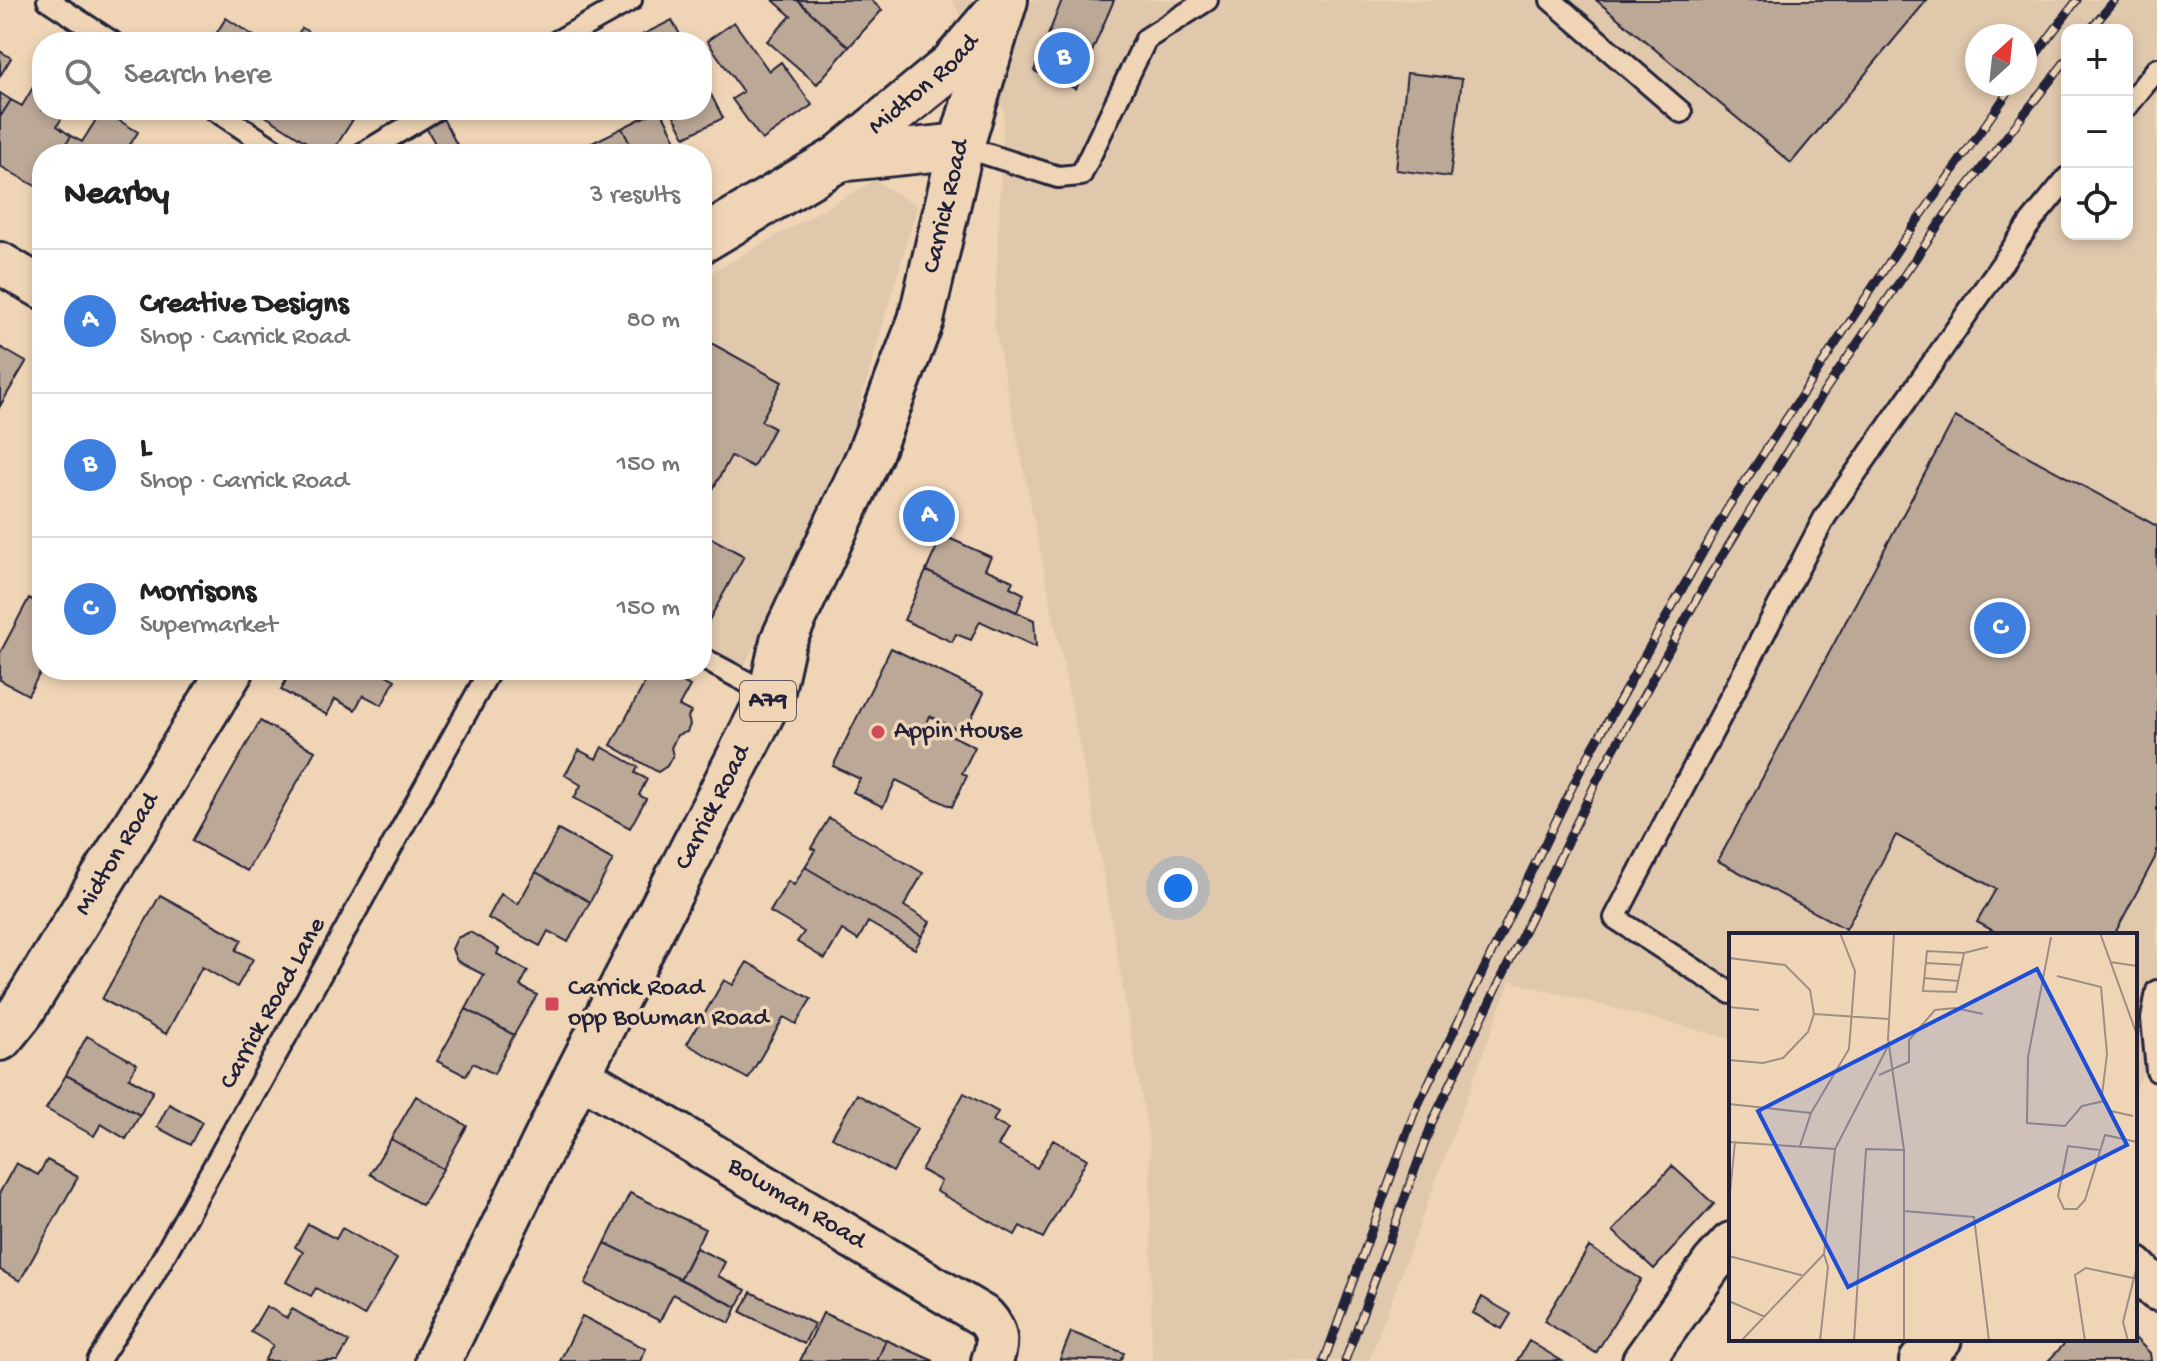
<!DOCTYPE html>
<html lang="en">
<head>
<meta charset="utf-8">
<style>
	:root { --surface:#fff; --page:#f2f2f2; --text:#222; --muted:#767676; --line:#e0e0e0; --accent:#d1495b }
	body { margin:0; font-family:"Gochi Hand",sans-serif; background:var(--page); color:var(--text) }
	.controls { position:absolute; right:24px; top:24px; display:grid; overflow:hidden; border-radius:16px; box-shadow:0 4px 12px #0003 }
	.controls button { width:72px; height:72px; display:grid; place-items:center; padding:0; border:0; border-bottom:2px solid var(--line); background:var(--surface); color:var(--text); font:40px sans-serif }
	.compass { position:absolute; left:1965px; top:24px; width:72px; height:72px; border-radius:50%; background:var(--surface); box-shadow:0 4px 12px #0003; rotate:27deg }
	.you { position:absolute; left:1178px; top:888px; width:28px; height:28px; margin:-20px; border:6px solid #fff; border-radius:50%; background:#1a73e8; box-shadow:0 0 0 12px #1a73e833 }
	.badge { display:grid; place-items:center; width:52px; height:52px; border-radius:50%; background:var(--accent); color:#fff; font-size:26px; font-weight:700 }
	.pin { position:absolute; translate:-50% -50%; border:4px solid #fff; box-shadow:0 2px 8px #0006 }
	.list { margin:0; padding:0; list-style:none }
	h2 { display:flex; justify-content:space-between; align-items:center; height:104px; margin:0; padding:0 32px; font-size:34px }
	h2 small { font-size:26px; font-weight:400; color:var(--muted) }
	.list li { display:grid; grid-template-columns:52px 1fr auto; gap:24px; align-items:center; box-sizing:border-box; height:144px; padding:0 32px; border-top:2px solid var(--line) }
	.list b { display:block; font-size:30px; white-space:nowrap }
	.list p { margin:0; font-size:26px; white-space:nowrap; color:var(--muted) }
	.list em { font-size:26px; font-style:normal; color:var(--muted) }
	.icon { flex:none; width:44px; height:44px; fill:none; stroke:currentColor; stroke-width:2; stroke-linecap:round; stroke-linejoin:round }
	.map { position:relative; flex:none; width:2157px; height:1361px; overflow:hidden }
	.search { position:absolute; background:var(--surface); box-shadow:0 4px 12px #0003; left:32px; top:32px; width:680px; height:88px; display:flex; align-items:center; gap:20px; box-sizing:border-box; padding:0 28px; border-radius:32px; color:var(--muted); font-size:30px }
	.panel { position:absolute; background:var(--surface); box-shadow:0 4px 12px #0003; left:32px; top:144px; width:680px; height:536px; border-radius:32px }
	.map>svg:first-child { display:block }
	.built { fill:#e0c8ad; fill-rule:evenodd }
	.building { fill:#bca897; stroke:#22223b; stroke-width:2 }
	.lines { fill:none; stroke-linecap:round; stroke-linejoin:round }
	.service-casing { stroke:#22223b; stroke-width:26 }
	.minor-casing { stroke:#22223b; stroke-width:46 }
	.tertiary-casing { stroke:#22223b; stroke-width:50 }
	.primary-casing { stroke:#22223b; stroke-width:50 }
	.service { stroke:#efd5b6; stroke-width:20 }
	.minor { stroke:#efd5b6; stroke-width:40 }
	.tertiary { stroke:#efd5b6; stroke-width:44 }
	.primary { stroke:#efd5b6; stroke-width:44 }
	.rail-casing { stroke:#22223b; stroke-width:9 }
	.rail { stroke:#efd5b6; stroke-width:6; stroke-dasharray:18; stroke-linecap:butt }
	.poi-dot { fill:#d1495b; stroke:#efd5b6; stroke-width:3 }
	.labels { text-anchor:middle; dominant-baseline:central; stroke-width:7; stroke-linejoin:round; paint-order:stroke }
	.shield { fill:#efd5b6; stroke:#605860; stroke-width:2 }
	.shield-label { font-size:24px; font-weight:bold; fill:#22223b }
	.street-label { font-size:26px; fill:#22223b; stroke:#efd5b6 }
	.poi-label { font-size:26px; fill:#22223b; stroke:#efd5b6; text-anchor:start }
	.inset-road { fill:none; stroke:#9d8d85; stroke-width:2 }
	.view { fill:#1d4ed8; fill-opacity:0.15; stroke:#1d4ed8; stroke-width:4 }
	.inset-edge { fill:none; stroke:#22223b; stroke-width:4 }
</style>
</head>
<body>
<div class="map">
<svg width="2157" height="1361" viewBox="0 0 2157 1361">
	<rect width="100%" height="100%" fill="#efd5b6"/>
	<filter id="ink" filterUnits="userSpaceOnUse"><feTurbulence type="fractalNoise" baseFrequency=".0125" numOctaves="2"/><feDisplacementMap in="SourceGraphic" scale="16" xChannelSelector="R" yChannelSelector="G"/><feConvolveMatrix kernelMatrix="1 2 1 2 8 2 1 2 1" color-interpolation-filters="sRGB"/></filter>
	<g filter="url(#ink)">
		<path class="built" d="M2157,0V1046L2135,1089V935H1731V1039L1510,981L1369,1361H1152L1150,1146L1090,797L994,324L1004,111L953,0ZM2067,30H2127V234H2067ZM1977,36H2025V84H1977Z
			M875,180L917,206L853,428L742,672L702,649V278Z"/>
		<path class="building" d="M773,0H797L849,47L817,84L767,41L791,16Z
			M797,0H871L882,10L849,47Z
			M1062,0H1114L1076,89L1034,71Z
			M1596,0H1927L1791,163Z
			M226,18L263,42H211Z
			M672,20L684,42H635L634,39Z
			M734,22L769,71L781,62L812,105L762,140L732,99L743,92L707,41Z
			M302,28L325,42H292Z
			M0,51L11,58L0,76Z
			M1407,73L1462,79L1450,177L1396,170Z
			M41,74L42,110H67L57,126L71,136L60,154H42V184L39,188L0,166V117L11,100L22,106Z
			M702,77L723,118L685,137L671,110H702Z
			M0,93L11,100L0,117Z
			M102,110L138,132L124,154H60L71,136L82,142Z
			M256,110H359L331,154H325Z
			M658,110H661L683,154H635L622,128Z
			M441,115L462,154H441L424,124Z
			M622,128L635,154H587L584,147Z
			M702,338L782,382L761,421L774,428L753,467L731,456L702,509Z
			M0,347L26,362L0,406Z
			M1955,417L2157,526V854L2114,935H2001L1977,922L1996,889L1896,835L1846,929L1718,861Z
			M702,533L744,556L702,633Z
			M942,535L991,557L985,569L1013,581L1010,587L1024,594L1017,612L926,571Z
			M926,571L1034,620L1036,647L980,621L971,640L956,634L952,642L904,620Z
			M29,598L42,605V669L28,695L0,680V653Z
			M891,648L984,693L964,733L930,716L927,723L975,747L962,773L967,776L952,807L896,780L883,807L853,792L860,779L833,766Z
			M291,670H377L395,680L382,705L363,695L355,710L335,699L327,715L281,690Z
			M652,670H660L690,686L679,706L691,712L688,717L690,725L687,732L677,735L671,748L673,755L667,766L658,772L611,745Z
			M260,721L315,751L247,871L192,841Z
			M602,747L638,767L635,773L647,779L639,795L646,799L630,828L574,798L581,785L565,775L579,750L596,759Z
			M829,818L923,873L904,906L930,922L922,936L805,867L815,850L811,848Z
			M558,830L613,860L590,902L536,872Z
			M805,867L922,936L915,949L868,922L858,940L842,930L825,959L797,942L804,932L770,912L788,881L794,885Z
			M536,872L590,902L568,942L548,931L540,946L488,918L501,894L518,904Z
			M160,895L242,940L236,950L253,959L237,987L202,967L166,1034L102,999Z
			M470,932L499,949L497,954L528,971L520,986L537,995L514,1035L466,1009L484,975L457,961L452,949L457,938Z
			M747,962L811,999L796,1024L784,1017L748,1079L687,1044L724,980L733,985Z
			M466,1009L514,1035L494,1074L473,1063L466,1076L437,1061Z
			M87,1036L137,1064L129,1078L153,1091L140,1115L66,1075Z
			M66,1075L140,1115L126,1139L101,1124L94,1136L46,1109Z
			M964,1093L998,1112L993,1121L1008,1129L998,1146L1037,1168L1053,1140L1087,1159L1043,1238L1020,1226L1015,1235L936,1191L941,1181L921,1170Z
			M857,1094L917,1129L893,1172L832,1137Z
			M416,1096L467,1126L443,1169L391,1139Z
			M169,1104L202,1122L190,1145L157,1127Z
			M391,1139L443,1169L422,1205L370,1174Z
			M47,1160L78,1177L20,1281L0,1270V1192L16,1163L38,1175Z
			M1672,1166L1714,1204L1654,1269L1613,1231Z
			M630,1193L705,1229L680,1279L605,1243Z
			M308,1224L336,1239L342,1228L397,1259L364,1316L316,1288L311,1296L286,1282L303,1252L295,1247Z
			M605,1243L737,1307L730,1323L673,1294L660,1321L585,1284Z
			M1589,1247L1641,1279L1596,1353L1544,1321Z
			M696,1248L725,1262L718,1276L746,1290L737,1307L680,1279Z
			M751,1292L814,1324L804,1344L741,1312Z
			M1482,1297L1511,1314L1502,1329L1473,1313Z
			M266,1306L287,1318L292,1309L349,1342L338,1361H264L273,1345L251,1332Z
			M823,1313L886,1340L877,1361H800Z
			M582,1316L646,1349L640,1361H560Z
			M1071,1332L1124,1353L1120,1361L1060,1359Z
			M2135,1338L2150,1353L2151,1361H2048L2069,1339Z
			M886,1340L934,1361H877Z
			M1529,1341L1562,1361H1517Z"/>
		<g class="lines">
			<defs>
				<path id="service" d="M48,0L112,42
					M1551,0L1681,112
					M556,42L631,0
					M2127,106L2157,69
					M215,110L281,154
					M961,146L1058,177L1081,175L1146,39L1207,0
					M362,154L435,110
					M702,658L771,695
					M2157,991L2152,1019L2157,1071
					M1731,993L1615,918L1825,517L2031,222L2067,178
					M98,1361L150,1281L490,670"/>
				<g id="minor">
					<path d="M0,263L42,288"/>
					<path id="s1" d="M578,1074L985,1317C998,1331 999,1343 992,1361"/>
					<path d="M2135,1267L2157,1290"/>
					<path d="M1643,1361L1712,1264L1731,1243"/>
					<path d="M1920,1361L1941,1339"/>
				</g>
				<g id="tertiary">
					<path d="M838,159L961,146"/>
					<path id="s2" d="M702,240L838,159L952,65L1003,5"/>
					<path id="s3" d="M0,1038L21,1012L231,670"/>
				</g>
				<g id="primary">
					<path id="s4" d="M438,1361L578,1074L771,695L783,641L869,456L921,320L961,146L1005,0"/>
				</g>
			</defs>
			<use href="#service" class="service-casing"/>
			<use href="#minor" class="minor-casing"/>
			<use href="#tertiary" class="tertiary-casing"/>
			<use href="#primary" class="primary-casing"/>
			<use href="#service" class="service"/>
			<use href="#minor" class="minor"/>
			<use href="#tertiary" class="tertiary"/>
			<use href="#primary" class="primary"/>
			<defs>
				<path id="rail" d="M2090,30L2115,0
					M2025,69L2077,0
					M1324,1361L1415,1111L1581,769L1727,509L1903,241L2014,84
					M1345,1361L1434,1118L1598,778L1709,577L1824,392L1946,214L2067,59"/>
			</defs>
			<use href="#rail" class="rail-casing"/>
			<use href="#rail" class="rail"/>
		</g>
	</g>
	<g class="poi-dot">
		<circle cx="878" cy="732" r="8"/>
		<rect x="544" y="996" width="16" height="16" rx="4"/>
	</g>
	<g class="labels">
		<rect class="shield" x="740" y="681" width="56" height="40" rx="6"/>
		<g class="shield-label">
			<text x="768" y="701">A79</text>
		</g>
		<g class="street-label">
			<text stroke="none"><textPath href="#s2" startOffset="272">Midton Road</textPath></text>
			<text stroke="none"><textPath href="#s4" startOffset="1266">Carrick Road</textPath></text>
			<text stroke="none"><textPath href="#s4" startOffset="618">Carrick Road</textPath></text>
			<text stroke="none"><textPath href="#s3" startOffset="218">Midton Road</textPath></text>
			<text transform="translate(274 1004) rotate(-61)">Carrick Road Lane</text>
			<text stroke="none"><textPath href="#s1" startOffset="254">Bowman Road</textPath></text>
		</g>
		<g class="poi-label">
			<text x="894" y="732">Appin House</text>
			<text x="568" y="989">Carrick Road<tspan x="568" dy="30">opp Bowman Road</tspan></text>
		</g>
	</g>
	<g transform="translate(1729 933)">
		<rect width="408" height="408" fill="#efd5b6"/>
		<path class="inset-road" d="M165,0L159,106L175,217V408M371,0L408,102M322,4L299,124L298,190L336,193L353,173L375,168M235,20L227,59L194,58L198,18L235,20L259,14M0,25L56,32L81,57L85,81L79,99L54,125L34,130L0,127M381,29L408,33M197,30L233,32M328,43L372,54L378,121L373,162L382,178L404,183M195,45L229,48M0,74L30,77M85,81L160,86M150,142L180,129V107L206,77L226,75L254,81M0,171L82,180M0,209L106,216M71,213L82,180L120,116L126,38L111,0M370,217L339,213L329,263L335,276H348L356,267L376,202L408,209M0,270L6,209M175,278L245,284L260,408M0,323L75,343M0,368L36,384M12,408L95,321L106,216L159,113M91,408L99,334L95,321M125,408L137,216L175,217M356,408L346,342L357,335L404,345M399,408L394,389L408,333"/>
		<path class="view" d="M308,36L398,212L119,354L29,178Z"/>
		<rect width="408" height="408" class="inset-edge"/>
	</g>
</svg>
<div class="controls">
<button>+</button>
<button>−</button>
<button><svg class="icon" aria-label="locate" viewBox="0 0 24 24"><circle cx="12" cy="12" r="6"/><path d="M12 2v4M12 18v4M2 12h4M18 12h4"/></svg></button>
</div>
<svg class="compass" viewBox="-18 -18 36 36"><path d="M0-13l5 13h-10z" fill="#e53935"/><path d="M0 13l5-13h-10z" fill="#767676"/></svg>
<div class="you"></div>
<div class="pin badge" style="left:929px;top:516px;background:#3f7fe0">A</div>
<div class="pin badge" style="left:1064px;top:58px;background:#3f7fe0">B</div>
<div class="pin badge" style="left:2000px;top:628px;background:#3f7fe0">C</div>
<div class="search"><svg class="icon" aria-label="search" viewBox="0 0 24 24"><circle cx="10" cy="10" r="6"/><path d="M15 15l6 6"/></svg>Search here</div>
<section class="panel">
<h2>Nearby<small>3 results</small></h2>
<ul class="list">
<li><span class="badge" style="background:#3f7fe0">A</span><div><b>Creative Designs</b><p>Shop · Carrick Road</p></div><em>80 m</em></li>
<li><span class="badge" style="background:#3f7fe0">B</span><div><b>L</b><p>Shop · Carrick Road</p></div><em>150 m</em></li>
<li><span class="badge" style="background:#3f7fe0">C</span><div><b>Morrisons</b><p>Supermarket</p></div><em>150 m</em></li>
</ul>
</section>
</div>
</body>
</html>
